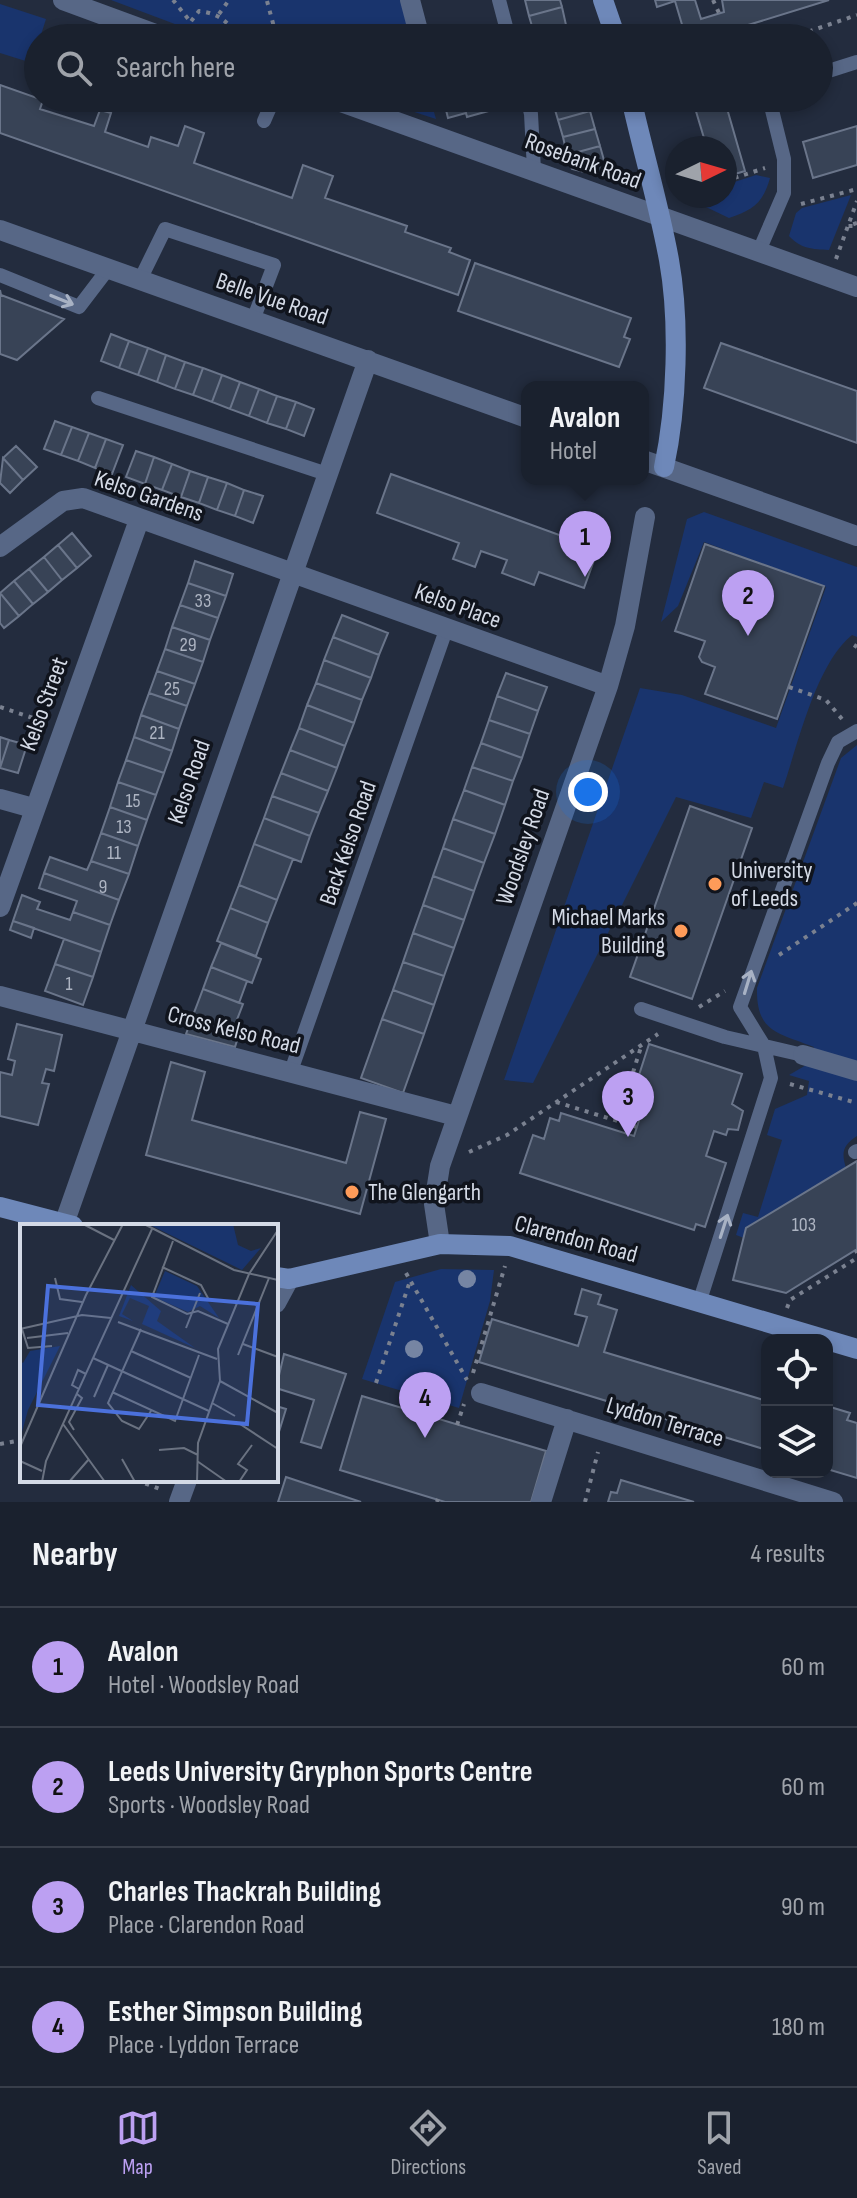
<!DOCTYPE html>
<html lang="en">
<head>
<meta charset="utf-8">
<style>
	:root { --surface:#1a212e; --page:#272e3a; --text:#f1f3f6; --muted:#9fa3aa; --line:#383e4a; --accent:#bca0f2 }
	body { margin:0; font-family:"Sofia Sans Condensed",sans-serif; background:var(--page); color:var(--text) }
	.controls { position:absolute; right:24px; bottom:24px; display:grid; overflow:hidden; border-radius:16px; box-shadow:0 4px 12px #0003 }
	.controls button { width:72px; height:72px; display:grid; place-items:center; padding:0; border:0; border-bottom:2px solid var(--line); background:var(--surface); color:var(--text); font:40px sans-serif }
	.compass { position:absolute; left:665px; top:136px; width:72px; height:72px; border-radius:50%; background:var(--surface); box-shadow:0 4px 12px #0003; rotate:85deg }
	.you { position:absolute; left:588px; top:792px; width:28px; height:28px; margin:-20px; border:6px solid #fff; border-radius:50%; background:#1a73e8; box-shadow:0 0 0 12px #1a73e833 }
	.badge { display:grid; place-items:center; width:52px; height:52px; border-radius:50%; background:var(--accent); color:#111; font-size:26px; font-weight:700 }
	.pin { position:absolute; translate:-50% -66px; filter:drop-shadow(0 2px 4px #0008) }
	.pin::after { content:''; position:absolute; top:42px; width:28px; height:24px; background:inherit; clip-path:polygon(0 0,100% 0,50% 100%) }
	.popup { position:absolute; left:521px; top:381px; width:128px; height:104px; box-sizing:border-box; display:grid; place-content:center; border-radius:16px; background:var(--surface); filter:drop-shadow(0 2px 6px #0005); font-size:26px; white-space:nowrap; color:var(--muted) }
	.popup b { font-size:30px; color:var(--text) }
	.popup::after { content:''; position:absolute; left:50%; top:100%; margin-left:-16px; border:16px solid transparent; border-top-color:var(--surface) }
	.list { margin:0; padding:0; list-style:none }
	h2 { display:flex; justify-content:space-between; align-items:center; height:104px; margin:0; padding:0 32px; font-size:34px }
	h2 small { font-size:26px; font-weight:400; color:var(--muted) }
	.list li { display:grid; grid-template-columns:52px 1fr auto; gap:24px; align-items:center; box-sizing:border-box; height:120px; padding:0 32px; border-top:2px solid var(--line) }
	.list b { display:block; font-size:30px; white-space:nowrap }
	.list p { margin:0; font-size:26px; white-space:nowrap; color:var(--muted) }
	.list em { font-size:26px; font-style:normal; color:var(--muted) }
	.icon { flex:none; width:44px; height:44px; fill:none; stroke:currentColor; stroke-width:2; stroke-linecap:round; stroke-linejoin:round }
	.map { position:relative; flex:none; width:857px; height:1502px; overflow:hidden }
	.search { position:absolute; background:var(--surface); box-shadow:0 4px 12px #0003; left:24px; right:24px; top:24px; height:88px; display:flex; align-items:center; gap:20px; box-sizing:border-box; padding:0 28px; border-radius:44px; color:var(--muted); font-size:30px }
	.sheet { height:584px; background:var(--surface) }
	nav { display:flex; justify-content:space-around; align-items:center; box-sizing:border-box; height:112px; border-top:2px solid var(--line); background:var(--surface); font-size:22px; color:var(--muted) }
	nav a { display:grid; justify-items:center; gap:4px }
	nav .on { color:var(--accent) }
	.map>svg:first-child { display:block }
	.green { fill:#19346d }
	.building { fill:#384356; stroke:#6a758a; stroke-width:2 }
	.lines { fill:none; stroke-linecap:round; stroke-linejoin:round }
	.path { stroke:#7a8190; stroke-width:4; stroke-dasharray:4 6; stroke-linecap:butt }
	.lane { stroke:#576786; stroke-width:14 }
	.street { stroke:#576786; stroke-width:20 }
	.secondary { stroke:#6e88b9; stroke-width:20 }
	.tree { fill:#7685a3 }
	.oneway { stroke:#a8b2c4 }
	.poi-dot { fill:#fe9b59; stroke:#10141d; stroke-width:3 }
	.labels { text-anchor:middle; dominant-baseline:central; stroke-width:7; stroke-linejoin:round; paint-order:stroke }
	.number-label { font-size:20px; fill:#adb4c2 }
	.street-label { font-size:24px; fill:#d4dae6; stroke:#10141d }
	.poi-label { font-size:24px; fill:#d4dae6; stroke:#10141d; text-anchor:start }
	.inset-road { fill:none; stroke:#6a7281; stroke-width:2 }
	.view { fill:#4b71dc; fill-opacity:0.15; stroke:#4b71dc; stroke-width:4 }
	.inset-edge { fill:none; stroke:#d4dae6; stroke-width:4 }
</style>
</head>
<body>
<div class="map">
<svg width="857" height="1502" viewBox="0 0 857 1502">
	<rect width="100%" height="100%" fill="#232c3e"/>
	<path class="green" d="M111,0H403L413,38H212Z
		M0,4L46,19L32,63L0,53Z
		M371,98H430L436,119Z
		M756,175L770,178C763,203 753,210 729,218L687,198L725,196V185Z
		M851,195L829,250C812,249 801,249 789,236L796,213L802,208Z
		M704,512L857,567V637L852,635C816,664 798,744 783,788L764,782L751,818L676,797L533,1083L504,1080L640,688L682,695L776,728L826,587L704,542L678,606L661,622L687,519Z
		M857,745V1136C843,1145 841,1152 846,1168L744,1238L736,1235L743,1213L758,1217L782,1140L767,1135L775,1109L807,1095L809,1081L789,1075L808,1064L814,1047C779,1033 756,1033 757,988L841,758Z
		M441,1269L494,1270L490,1301L459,1408L362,1379L395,1282Z"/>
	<path class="building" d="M525,0H560L562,7L529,16Z
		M655,0H695L701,19L724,12L722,0H829L706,38H686L675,1L657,7Z
		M562,7L566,25L534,33L529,16Z
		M566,25L570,38H535L534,33Z
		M0,85L43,100L40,109L94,126L100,110L111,113L105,132L148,147L151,137L178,146L185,126L204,133L194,163L292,198L303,165L333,176L325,198L407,226L405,232L451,248L449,252L470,260L458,295L0,133Z
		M443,98H505L506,101L490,106L492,110L467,117L466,113L448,118Z
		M570,98H586L590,111L558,120L553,103Z
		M692,98H724L745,171L725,177V148H707Z
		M590,111L595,129L563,137L558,120Z
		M857,126V165L813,178L803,142Z
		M595,129L600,146L567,155L563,137Z
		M600,146L609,178L572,169L567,155Z
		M475,263L631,318L624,337L630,339L619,367L458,311Z
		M0,290L1,295L64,319L17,360L0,354Z
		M111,334L129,341L119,368L101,361Z
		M129,341L148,348L138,375L119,368Z
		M721,343L857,391V443L704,388Z
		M148,348L166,355L157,382L138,375Z
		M166,355L185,362L175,389L157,382Z
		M185,362L203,368L193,395L175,389Z
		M203,368L222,375L212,402L193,395Z
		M222,375L240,382L230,409L212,402Z
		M240,382L259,389L249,416L230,409Z
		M259,389L277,396L267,423L249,416Z
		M277,396L296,402L286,429L267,423Z
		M296,402L314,409L304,436L286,429Z
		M55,421L72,427L61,455L44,449Z
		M72,427L89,433L78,461L61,455Z
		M89,433L106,439L95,468L78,461Z
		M106,439L123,445L112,474L95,468Z
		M16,446L37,467L23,480L3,458Z
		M136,451L154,457L145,484L126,477Z
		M154,457L172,464L162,490L145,484Z
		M3,458L23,480L10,493L0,483Z
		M172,464L190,471L181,497L162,490Z
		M190,471L208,477L199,503L181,497Z
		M391,474L598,549L584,588L539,572L534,585L502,573L507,560L481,551L475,567L453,559L459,543L377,513Z
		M208,477L227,483L217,510L199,503Z
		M227,483L244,490L235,516L217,510Z
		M244,490L263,496L253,523L235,516Z
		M72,533L91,556L77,568L58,545Z
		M705,544L824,586L777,719L705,694L715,667L702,662L699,657L705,641L675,631Z
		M58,545L77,568L62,580L44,557Z
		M44,557L62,580L48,592L29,569Z
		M195,561L233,574L226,596L188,583Z
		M29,569L48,592L33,604L14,581Z
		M14,581L33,604L19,616L0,593Z
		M188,583L226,596L218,618L180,605Z
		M0,593L19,616L4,628L0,623Z
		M180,605L218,618L210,640L172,627Z
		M342,615L388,633L379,655L333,637Z
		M172,627L210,640L203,662L165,649Z
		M333,637L379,655L371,678L324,660Z
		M165,649L203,662L195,684L157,671Z
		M324,660L371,678L362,700L316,683Z
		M157,671L195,684L187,706L149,693Z
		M506,673L547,687L538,711L497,696Z
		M316,683L362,700L354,723L307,705Z
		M149,693L187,706L179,729L141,715Z
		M497,696L538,711L530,734L489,720Z
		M307,705L354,723L345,746L299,728Z
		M141,715L179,729L172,751L134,737Z
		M489,720L530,734L522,758L481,743Z
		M299,728L345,746L337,768L290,750Z
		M0,737L9,740L0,768Z
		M134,737L172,751L164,773L126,760Z
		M9,740L27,745L18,773L0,768Z
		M481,743L522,758L513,781L472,767Z
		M290,750L337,768L328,791L281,773Z
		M126,760L164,773L156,795L118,782Z
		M472,767L513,781L505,805L464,790Z
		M281,773L328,791L319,813L272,796Z
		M118,782L156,795L147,820L110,807Z
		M464,790L505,805L495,834L453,819Z
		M272,796L319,813L310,836L264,818Z
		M690,806L752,828L692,999L630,977Z
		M110,807L147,820L138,846L101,833Z
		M264,818L310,836L301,862L254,844Z
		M453,819L495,834L484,863L443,848Z
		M101,833L138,846L129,874L91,861Z
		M254,844L293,859L277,900L239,885Z
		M443,848L484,863L474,891L433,876Z
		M50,857L87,870L91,861L129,874L119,900L44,873Z
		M44,873L119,900L110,925L73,912L77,901L39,888Z
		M433,876L474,891L464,920L423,905Z
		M239,885L277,900L268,923L230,908Z
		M22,895L40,902L37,909L70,920L73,912L110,925L101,952L13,921Z
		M423,905L464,920L454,948L413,933Z
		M230,908L268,923L256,956L217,941Z
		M13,921L34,928L31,938L10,930Z
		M413,933L454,948L444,976L403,962Z
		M64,939L101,952L93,977L55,964Z
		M221,943L261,959L252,983L211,967Z
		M403,962L444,976L434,1005L393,990Z
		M55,964L93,977L83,1005L45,991Z
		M211,967L247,981L239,1003L203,989Z
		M203,989L243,1004L233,1030L240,1031L235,1047L186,1034Z
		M393,990L434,1005L424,1034L382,1019Z
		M382,1019L424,1034L403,1093L361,1078Z
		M17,1024L62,1035L54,1071L46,1069L42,1083L49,1084L38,1125L0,1116V1072L12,1075L15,1061L8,1059Z
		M649,1044L742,1074L732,1104L743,1111L738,1130L728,1129L726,1135L714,1131L706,1156L726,1163L705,1227L696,1224L694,1230L520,1173L533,1135L544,1139L550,1118L559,1121L561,1113L634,1136L643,1108L630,1103Z
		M171,1062L205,1072L192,1120L346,1163L360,1112L386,1119L360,1214L146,1155Z
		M857,1161V1249L786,1293L733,1280L746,1228Z
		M582,1289L601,1295L598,1304L617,1310L604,1352L767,1401V1450L479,1362L492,1319L578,1346L587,1317L575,1314Z
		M284,1354L346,1374L321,1448L301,1442L314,1400L276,1388Z
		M362,1396L546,1451L531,1502H445L340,1470Z
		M276,1406L286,1409L278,1435L276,1434Z
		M827,1406L850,1413L847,1420L857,1423V1478L827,1469Z
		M286,1477L361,1502H278Z
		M621,1480L694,1502H608L611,1492L617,1493Z"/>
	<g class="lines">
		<path class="path" d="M173,0L189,20
			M713,0L719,13
			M267,1L277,38
			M219,14L229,0
			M185,29L199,11C230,15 226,30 248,38
			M725,31L727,38
			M790,38L857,15
			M746,98L750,109
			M725,181L765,168
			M801,204L857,189
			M857,223L848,226H857
			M836,259L857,201
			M854,645L857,647
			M789,687L826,700L842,719
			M0,707L45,722
			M779,955L857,903
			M699,1007L725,991
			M790,1084L857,1103
			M556,1102L637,1127
			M618,1120L641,1047
			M469,1152L507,1135L658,1034
			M856,1250L857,1253
			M406,1273L467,1380
			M787,1308L790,1300L857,1258
			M473,1373L505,1266
			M376,1383L410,1281
			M457,1425L464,1404
			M0,1444L22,1440
			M136,1480L160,1489
			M437,1502L438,1499
			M585,1502L598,1452"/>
		<path class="lane" d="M499,0L509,38
			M819,74L857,62
			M527,98L531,114L534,170
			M264,121L274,98
			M759,251L784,193V159L769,98
			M0,275L79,307L108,269
			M140,280L165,229L274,265L253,320
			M98,398L327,474
			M641,1009L725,1037L803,1055
			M291,1071L446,630
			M855,1152L857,1151
			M700,1300L771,1078L764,1046L740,1007L828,763L838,742L857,731"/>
		<path class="street" d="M63,0L166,38
			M410,0L420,38
			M330,98L857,287
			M0,230L527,418
			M643,460L857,536
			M0,547L63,501L83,498L608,686
			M0,799L33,808
			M0,907L139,520
			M0,996L456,1116
			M803,1055L857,1071
			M64,1224L368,360
			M440,1244L434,1204L440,1166L608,686L625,626L645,517
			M276,1303L289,1279
			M481,1393L833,1502
			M179,1502L187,1480
			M541,1502L567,1419"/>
		<path class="secondary" d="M603,0L616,38
			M631,98C643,152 659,205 669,260C680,321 677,407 664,467
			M0,1207L73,1226
			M276,1277L289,1279L440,1244L510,1246L857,1349"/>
	</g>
	<g class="tree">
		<circle cx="467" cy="1279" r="9"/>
		<circle cx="414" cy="1349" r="9"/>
	</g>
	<defs><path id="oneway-shaft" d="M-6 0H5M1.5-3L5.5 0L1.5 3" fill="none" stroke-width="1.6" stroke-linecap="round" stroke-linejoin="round" transform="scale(2)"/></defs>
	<g class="oneway">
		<use href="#oneway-shaft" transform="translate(62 300) rotate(22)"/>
		<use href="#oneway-shaft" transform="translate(748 982) rotate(-73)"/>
		<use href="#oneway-shaft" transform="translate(724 1226) rotate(-72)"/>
	</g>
	<g class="poi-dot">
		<circle cx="715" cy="884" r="8"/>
		<circle cx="681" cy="931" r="8"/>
		<circle cx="352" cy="1192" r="8"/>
	</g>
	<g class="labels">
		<g class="number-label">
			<text x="203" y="601">33</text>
			<text x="188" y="645">29</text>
			<text x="172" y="689">25</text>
			<text x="157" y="733">21</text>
			<text x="133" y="801">15</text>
			<text x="124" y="827">13</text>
			<text x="114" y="853">11</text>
			<text x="103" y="887">9</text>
			<text x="69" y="984">1</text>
			<text x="804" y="1225">103</text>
		</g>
		<g class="street-label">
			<text transform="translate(583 161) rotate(20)">Rosebank Road</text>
			<text transform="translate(272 299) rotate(19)">Belle Vue Road</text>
			<text transform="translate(149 496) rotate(19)">Kelso Gardens</text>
			<text transform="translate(458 606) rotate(20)">Kelso Place</text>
			<text transform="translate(44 704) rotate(-70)">Kelso Street</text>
			<text transform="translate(189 782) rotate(-71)">Kelso Road</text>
			<text transform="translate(348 843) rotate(-71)">Back Kelso Road</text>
			<text transform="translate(523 847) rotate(-71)">Woodsley Road</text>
			<text transform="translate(234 1030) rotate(14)">Cross Kelso Road</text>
			<text transform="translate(576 1239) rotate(15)">Clarendon Road</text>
			<text transform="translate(665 1422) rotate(17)">Lyddon Terrace</text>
		</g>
		<g class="poi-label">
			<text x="731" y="870">University<tspan x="731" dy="28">of Leeds</tspan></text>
			<text x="665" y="917" text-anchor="end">Michael Marks<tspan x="665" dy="28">Building</tspan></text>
			<text x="368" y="1192">The Glengarth</text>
		</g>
	</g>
	<g transform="translate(20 1224)">
		<rect width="258" height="258" fill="#232c3e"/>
		<path d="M128,0H213L218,21L231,27L241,24L222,46ZM145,47L177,62L199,94L180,82L168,88L134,73ZM111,61L141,87L137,97L175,124L122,100L129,82L110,74L102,90L113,97L99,92ZM40,122L8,186L0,215V137L3,139L10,127Z" fill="#19346d"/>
		<path class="inset-road" d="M63,0L94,16M124,0L214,46L258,56M153,17L132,73L167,90L178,87L208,100M142,43L181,61L189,76M35,54L40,75L62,78M98,98L197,135M166,104L180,69M0,105L62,91L91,94M2,105L8,124L32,122M121,105L88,179L102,197L119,205L131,187M7,114L48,109M223,120L258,133M111,127L171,154M218,131L249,54M73,134L189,187M200,157L258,189M59,165L52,161L58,146L66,150M92,168L155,197L179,131M74,173L88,141M192,179L215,192M43,200L85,258M220,200L258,225M54,206L49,198L62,174L57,170M0,223L66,71L103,0M139,226L164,224L178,231M102,235L115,258M0,237L22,247M177,237L207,258M22,258L26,237L132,5M49,258L69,235M177,258L178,219L200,157L198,125L229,50L258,6M219,258L227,246L218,240L232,221"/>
		<path class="view" d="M28,62L238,80L227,200L18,181Z"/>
		<rect width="258" height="258" class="inset-edge"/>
	</g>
</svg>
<div class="controls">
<button><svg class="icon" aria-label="locate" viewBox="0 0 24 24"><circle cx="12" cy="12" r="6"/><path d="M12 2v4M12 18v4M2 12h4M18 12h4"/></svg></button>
<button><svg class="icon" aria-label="layers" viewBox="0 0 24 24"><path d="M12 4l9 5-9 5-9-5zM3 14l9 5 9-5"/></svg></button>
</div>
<svg class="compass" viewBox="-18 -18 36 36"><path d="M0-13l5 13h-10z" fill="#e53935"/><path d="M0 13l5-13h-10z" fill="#9fa3aa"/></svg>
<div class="you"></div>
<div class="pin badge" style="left:585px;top:577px">1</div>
<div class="popup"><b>Avalon</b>Hotel</div>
<div class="pin badge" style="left:748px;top:636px">2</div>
<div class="pin badge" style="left:628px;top:1137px">3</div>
<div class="pin badge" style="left:425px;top:1438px">4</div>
<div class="search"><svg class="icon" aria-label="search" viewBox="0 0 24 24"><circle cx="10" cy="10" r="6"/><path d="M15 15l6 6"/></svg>Search here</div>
</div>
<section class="sheet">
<h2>Nearby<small>4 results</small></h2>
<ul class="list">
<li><span class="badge">1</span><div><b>Avalon</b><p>Hotel · Woodsley Road</p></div><em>60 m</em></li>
<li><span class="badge">2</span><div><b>Leeds University Gryphon Sports Centre</b><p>Sports · Woodsley Road</p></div><em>60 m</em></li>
<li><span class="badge">3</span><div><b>Charles Thackrah Building</b><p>Place · Clarendon Road</p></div><em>90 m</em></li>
<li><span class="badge">4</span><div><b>Esther Simpson Building</b><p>Place · Lyddon Terrace</p></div><em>180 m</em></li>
</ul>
</section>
<nav>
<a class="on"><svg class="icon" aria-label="map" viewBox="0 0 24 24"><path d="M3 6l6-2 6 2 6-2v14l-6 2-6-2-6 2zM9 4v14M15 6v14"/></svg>Map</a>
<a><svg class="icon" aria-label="directions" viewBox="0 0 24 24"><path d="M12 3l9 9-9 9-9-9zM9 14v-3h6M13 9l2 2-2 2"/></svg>Directions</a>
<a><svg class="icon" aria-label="saved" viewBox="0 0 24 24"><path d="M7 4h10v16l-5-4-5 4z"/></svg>Saved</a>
</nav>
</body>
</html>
